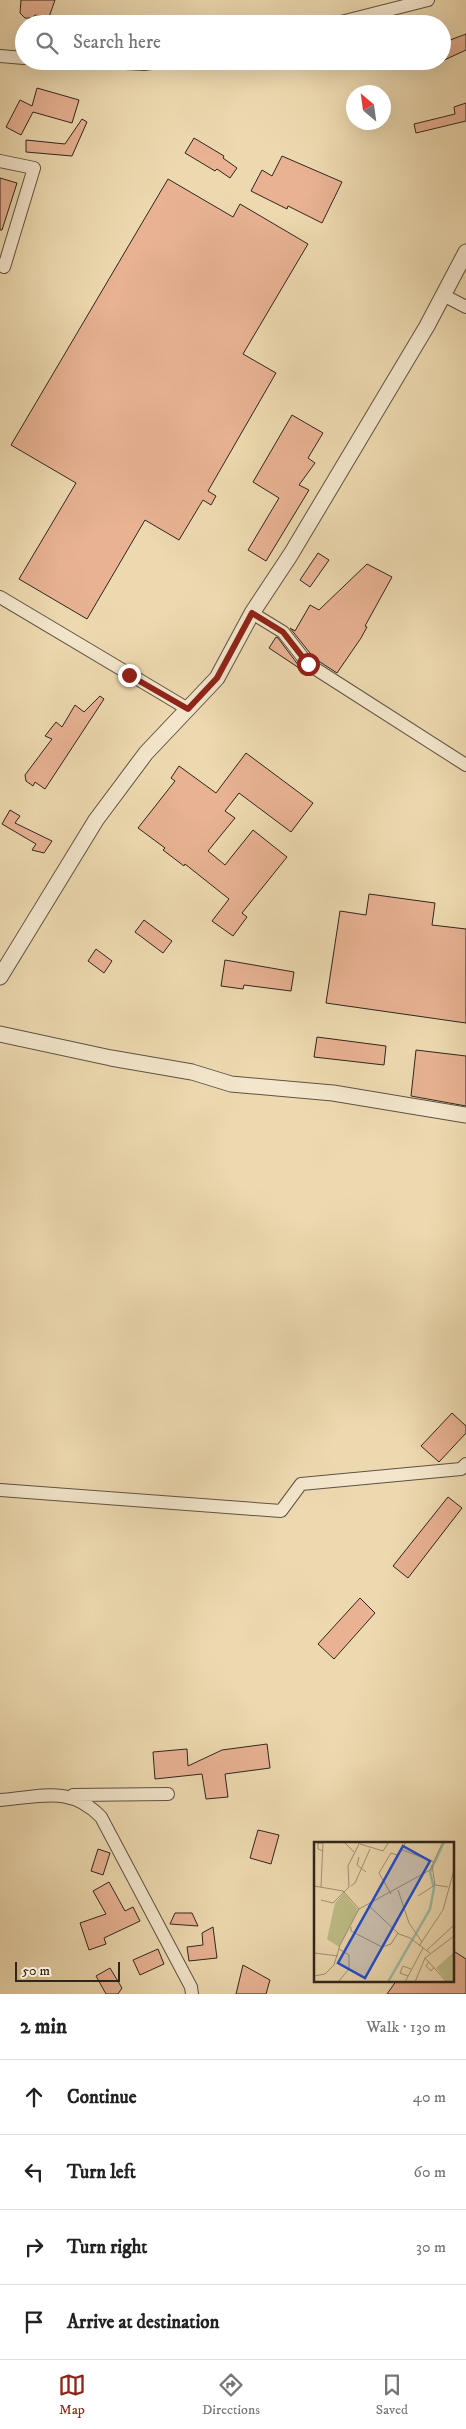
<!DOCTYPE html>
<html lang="en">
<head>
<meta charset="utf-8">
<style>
	:root { --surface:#fff; --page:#f6f6f6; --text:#222; --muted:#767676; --line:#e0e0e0; --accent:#8f2418 }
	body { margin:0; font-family:"IM FELL DW Pica",serif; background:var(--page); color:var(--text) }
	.compass { position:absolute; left:346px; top:85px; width:45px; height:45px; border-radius:50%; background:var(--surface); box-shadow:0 5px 20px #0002; rotate:331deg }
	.scale { position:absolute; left:15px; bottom:12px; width:105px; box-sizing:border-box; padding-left:5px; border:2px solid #30251d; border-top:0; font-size:14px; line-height:18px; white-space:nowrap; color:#30251d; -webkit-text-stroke:4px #f3e6cc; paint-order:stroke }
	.stop { position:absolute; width:15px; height:15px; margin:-11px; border:4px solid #8f2418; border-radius:50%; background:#fff }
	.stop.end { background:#8f2418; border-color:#fff; box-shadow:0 1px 5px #0008 }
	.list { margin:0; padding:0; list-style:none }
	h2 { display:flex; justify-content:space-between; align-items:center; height:65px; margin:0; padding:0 20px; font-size:21px }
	h2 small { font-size:16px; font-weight:400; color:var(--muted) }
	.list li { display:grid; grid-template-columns:32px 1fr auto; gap:15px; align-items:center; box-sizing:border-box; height:75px; padding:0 20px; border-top:1px solid var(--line) }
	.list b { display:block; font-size:19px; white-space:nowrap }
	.list em { font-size:16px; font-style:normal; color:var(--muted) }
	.icon { flex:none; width:28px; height:28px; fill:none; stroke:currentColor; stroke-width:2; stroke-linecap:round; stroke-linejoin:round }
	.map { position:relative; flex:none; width:466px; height:1994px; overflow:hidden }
	.search { position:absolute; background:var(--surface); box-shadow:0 5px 20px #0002; left:15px; right:15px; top:15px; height:55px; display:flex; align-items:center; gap:12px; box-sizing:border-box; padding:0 18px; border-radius:28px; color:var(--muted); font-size:19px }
	.sheet { height:365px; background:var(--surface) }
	nav { display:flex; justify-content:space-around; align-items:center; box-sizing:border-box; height:70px; border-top:1px solid var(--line); background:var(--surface); font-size:14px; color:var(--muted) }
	nav a { display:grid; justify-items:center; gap:2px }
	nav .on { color:var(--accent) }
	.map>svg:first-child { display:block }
	.building { fill:#e8b293; stroke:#30251d }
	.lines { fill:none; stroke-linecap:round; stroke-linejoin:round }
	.minor-casing { stroke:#5f5242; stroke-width:14 }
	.tertiary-casing { stroke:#5f5242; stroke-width:17 }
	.minor { stroke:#f3e6cc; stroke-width:12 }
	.tertiary { stroke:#f3e6cc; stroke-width:15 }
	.route { stroke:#8f2418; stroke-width:6 }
	.inset-river { fill:none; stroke:#9abba7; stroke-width:2.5 }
	.inset-road { fill:none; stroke:#a19175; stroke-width:1 }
	.view { fill:#1d4ed8; fill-opacity:0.15; stroke:#1d4ed8; stroke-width:2.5 }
	.inset-edge { fill:none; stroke:#30251d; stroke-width:2.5 }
</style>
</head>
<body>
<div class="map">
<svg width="466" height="1994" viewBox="0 0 466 1994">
	<rect width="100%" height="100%" fill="#edd9b0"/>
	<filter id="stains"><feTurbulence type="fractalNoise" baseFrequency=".004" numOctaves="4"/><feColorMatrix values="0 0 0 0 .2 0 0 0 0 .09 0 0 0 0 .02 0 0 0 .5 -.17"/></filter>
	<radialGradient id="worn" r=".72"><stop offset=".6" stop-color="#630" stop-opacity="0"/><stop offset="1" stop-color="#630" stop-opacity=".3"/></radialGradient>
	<path class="building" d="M21,0H55L49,17L35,15L32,18H25L20,13Z
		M466,34V50L442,61V43Z
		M37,88L79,100L72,123L33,112L21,135L6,127L20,100L32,106Z
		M466,103V121L416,133L414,124L455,114L454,107Z
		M82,119L87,122L72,156L26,152V140L65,144Z
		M194,138L224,156L223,158L237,168L230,178L217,169L215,171L185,153Z
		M282,156L342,182L322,223L288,206L287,209L251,191L262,170L272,176Z
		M0,178L17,183L2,230H0Z
		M168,179L233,217L240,204L308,244L243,354L276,373L208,491L216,496L211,505L203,500L179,540L145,520L87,619L19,579L76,483L11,445Z
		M292,415L323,433L308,458L315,463L299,485L309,490L266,561L248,550L279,498L253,482Z
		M318,553L329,560L310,587L300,580Z
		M367,564L392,577L365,626L367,627L361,638L337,673L314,658L290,628L295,631L310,605L319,610Z
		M276,637L278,638L302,670L269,648Z
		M100,696L104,699L45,789L35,782L33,786L26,781L25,775L52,739L45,736L56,722L62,727L75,705L84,712Z
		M246,753L313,803L291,832L239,793L225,811L235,818L208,851L225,865L253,830L287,857L242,913L247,917L233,936L212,921L229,899L185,864L184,866L163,850L165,848L138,828L175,781L171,778L179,766L216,793Z
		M10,810L20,816L15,823L52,841L44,853L32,850L36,844L2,824Z
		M369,894L435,903L432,925L466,929V1023L326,1003L340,911L366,915Z
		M144,920L172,941L163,953L135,932Z
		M96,949L112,961L104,973L88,961Z
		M225,960L294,972L291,991L244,985L243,989L221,986Z
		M317,1037L386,1046L384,1065L314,1057Z
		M416,1050L466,1056V1106L411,1096Z
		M452,1413L466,1426V1433L439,1462L421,1446Z
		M448,1497L462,1508L408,1578L393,1566Z
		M360,1598L375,1613L334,1659L318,1644Z
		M267,1744L270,1768L225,1774L228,1797L206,1799L202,1774L155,1779L153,1752L187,1749L188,1766L222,1750Z
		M258,1830L279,1835L271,1864L250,1858Z
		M98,1849L110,1853L103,1875L91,1871Z
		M109,1882L125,1911L133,1907L140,1921L104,1938L106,1944L89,1950L80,1923L106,1914L93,1891Z
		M175,1913H192L198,1926L170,1924Z
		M213,1927L217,1958L189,1961L187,1947L203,1945L202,1933Z
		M158,1949L164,1964L140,1975L133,1960Z
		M452,1950L466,1959V1994H387L397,1980H452Z
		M243,1965L270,1980L266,1994H236Z
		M110,1968L122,1988L118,1994H106L96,1976Z"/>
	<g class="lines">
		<defs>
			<path id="minor" d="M333,24L428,0
				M0,56L24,58
				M87,61L144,64L167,61
				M0,161L34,168L4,267
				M443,295L466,307
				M0,597L188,709
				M252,613L283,632L308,664L466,765
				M0,1490L281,1511L301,1484L461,1469L466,1464
				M73,1795L168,1794
				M0,1800C41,1797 70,1785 101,1817L191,1987L192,1994"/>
			<path id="tertiary" d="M0,977L96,820L146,753L217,678L252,613L291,554L427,326L466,252
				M0,1034L111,1058L192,1072L231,1084L333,1093L466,1115"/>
		</defs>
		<use href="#minor" class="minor-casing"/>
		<use href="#tertiary" class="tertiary-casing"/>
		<use href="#minor" class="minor"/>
		<use href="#tertiary" class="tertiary"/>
	</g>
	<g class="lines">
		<path class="route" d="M129,675L188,709L217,678L252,613L283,632L308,664"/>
	</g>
	<g transform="translate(314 1842)">
		<rect width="140" height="140" fill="#edd9b0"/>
		<path d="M30,51L44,68L25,105L13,97L21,61ZM140,110V140H134L122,126Z" fill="#bebe87"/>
		<path class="inset-river" d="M74,140L116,67L120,46L116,30L130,0"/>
		<path class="inset-road" d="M30,0L41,11M46,2L69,9L75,0M86,7L120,20M9,9L4,7V1H9M45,15L43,23L52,30M80,20L92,0M118,23L121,43M0,44L29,49L45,67M37,44L41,41L56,7M7,45L9,0M84,48L95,81L108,100M77,52L65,31L77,11L83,13M104,54L121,43L134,45M7,58L19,61L35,45L34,24L46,0M54,63L85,92L96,96L116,111M37,85V89L68,105L77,102L84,91M105,104L129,68L140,28M112,109L140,83M0,111L24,114M111,116L133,140M115,120L112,124L117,129L120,125M0,134L11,132L20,123L26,103L45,67L116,28L129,0M94,134L86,131L89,124L97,127M24,140L35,127V113L25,107M91,140L109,106M101,140L111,116L140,94"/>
		<path class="view" d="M89,4L116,19L51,136L24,121Z"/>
		<rect width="140" height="140" class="inset-edge"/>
	</g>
	<rect width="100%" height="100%" filter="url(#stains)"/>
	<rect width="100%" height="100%" fill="url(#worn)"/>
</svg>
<svg class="compass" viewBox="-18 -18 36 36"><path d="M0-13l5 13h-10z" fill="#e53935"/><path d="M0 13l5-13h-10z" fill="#767676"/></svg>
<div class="scale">50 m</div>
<div class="stop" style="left:308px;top:664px"></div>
<div class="stop end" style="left:129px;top:675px"></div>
<div class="search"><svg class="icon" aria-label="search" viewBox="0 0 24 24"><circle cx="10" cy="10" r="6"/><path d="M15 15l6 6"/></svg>Search here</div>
</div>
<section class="sheet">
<h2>2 min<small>Walk · 130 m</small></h2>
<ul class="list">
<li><svg class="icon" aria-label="ahead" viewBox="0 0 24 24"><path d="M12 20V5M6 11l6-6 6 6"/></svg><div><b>Continue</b></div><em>40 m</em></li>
<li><svg class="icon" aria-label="left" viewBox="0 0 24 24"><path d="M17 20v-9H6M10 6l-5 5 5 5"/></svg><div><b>Turn left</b></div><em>60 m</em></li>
<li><svg class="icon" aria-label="right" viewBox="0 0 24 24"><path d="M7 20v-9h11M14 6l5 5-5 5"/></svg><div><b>Turn right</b></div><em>30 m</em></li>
<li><svg class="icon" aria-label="arrive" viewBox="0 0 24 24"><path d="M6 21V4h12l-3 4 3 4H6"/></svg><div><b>Arrive at destination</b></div></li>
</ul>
</section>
<nav>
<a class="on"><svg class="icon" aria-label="map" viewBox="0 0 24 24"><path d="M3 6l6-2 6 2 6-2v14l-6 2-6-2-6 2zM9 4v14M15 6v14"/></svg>Map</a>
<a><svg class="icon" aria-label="directions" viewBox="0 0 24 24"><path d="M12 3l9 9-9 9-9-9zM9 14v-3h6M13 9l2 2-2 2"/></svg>Directions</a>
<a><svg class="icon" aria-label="saved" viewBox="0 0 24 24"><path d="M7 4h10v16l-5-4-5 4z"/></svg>Saved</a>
</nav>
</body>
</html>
